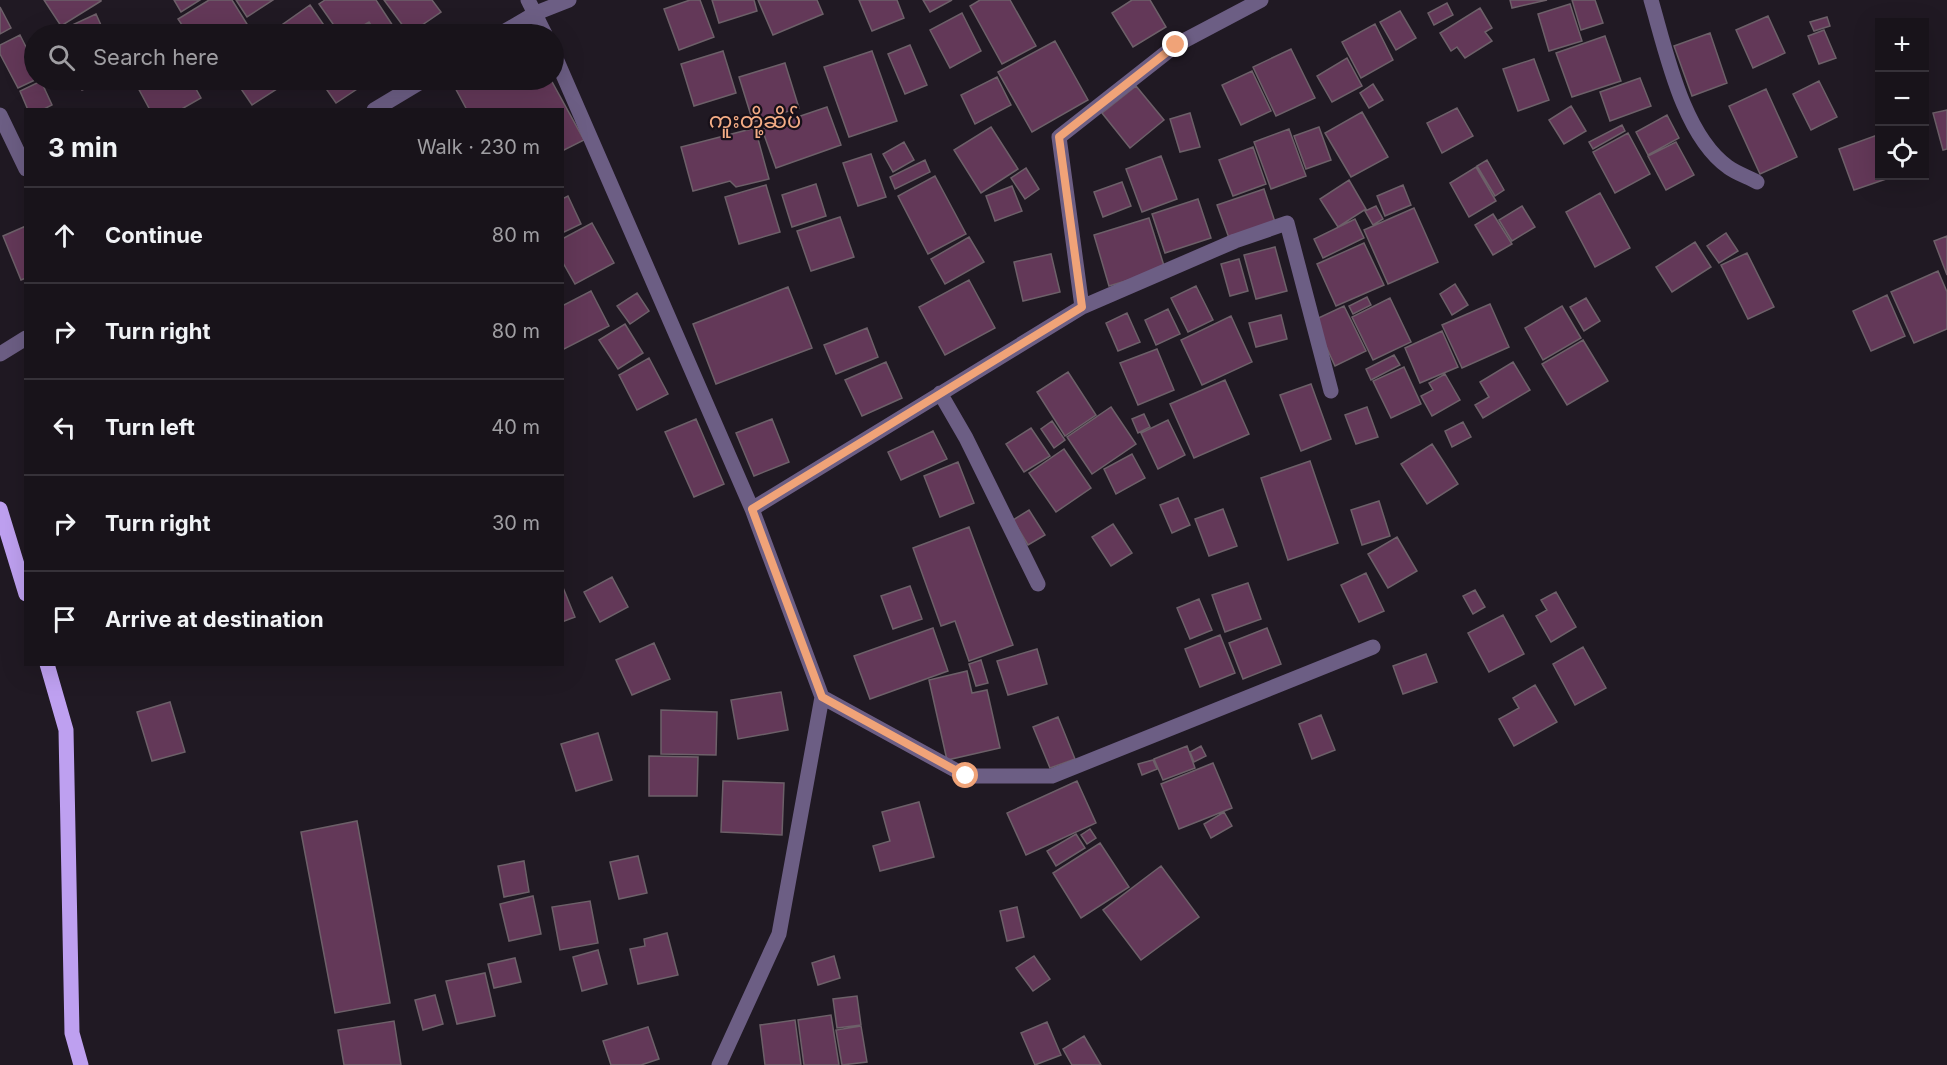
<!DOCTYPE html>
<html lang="en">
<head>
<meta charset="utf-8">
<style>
	:root { --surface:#18131a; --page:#252027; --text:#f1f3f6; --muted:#9f9ea2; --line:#363239 }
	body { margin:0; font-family:Inter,"Noto Sans Myanmar",sans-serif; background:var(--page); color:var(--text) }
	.controls { position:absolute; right:18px; top:18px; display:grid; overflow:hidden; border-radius:0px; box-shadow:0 6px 24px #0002 }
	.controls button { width:54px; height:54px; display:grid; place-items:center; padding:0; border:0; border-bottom:2px solid var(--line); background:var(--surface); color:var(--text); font:30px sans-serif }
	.stop { position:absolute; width:18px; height:18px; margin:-14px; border:4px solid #f0a378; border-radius:50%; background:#fff }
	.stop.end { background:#f0a378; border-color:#fff; box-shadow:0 2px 6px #0008 }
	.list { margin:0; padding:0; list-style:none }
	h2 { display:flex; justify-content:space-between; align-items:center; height:78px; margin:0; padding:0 24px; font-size:26px }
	h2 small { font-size:20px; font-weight:400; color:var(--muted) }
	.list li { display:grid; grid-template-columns:39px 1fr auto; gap:18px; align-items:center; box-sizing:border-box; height:96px; padding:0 24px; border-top:2px solid var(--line) }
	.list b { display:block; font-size:22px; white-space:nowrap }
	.list em { font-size:20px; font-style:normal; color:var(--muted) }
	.icon { flex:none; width:33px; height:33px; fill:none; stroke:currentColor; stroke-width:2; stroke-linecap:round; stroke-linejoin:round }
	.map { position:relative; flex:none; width:1947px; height:1065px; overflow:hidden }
	.search { position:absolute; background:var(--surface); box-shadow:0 6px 24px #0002; left:24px; top:24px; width:540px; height:66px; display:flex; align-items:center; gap:15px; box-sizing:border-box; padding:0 21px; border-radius:33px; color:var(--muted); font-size:22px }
	.panel { position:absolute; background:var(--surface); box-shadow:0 6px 24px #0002; left:24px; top:108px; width:540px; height:558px; border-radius:0px }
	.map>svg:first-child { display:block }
	.building { fill:#633858; stroke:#6d6069; stroke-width:1.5 }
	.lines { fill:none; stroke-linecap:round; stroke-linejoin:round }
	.minor { stroke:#6c5e84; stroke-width:15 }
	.major { stroke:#bea0f0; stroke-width:15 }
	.route { stroke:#f0a378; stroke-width:8 }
	.labels { text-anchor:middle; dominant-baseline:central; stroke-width:4.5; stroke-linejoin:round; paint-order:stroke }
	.quarter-label { font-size:21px; fill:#f5ad86; stroke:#171019 }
</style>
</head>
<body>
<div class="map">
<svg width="1947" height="1065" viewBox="0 0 1947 1065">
	<rect width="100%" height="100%" fill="#201923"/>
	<path class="building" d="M44,0H101V1L61,26Z
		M174,0H200L181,12Z
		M209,0H232L252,32L249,34H188L178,19Z
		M236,0H273L247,17Z
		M325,0H376L395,29L386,34H377L369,22L349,34H340L319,4Z
		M384,0H432L441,12L409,34Z
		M690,0H700L714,37L679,50L664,9Z
		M712,0H754L757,11L719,23Z
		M758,0H817L823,14L773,35Z
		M859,0H897L904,18L872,31Z
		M923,0H952L930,12Z
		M980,0H1010L1036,46L1002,64L970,6Z
		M1132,0H1150L1166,27L1133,47L1112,13Z
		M1510,0H1547L1512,8Z
		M1572,0H1595L1603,23L1581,30Z
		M1447,3L1453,15L1434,25L1428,13Z
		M1570,4L1582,41L1549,51L1538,14Z
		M310,5L330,34H285L279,27Z
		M0,7L11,28L0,34Z
		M1480,8L1492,28L1485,32L1492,41L1465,58L1457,47L1451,51L1440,33Z
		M1400,11L1416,38L1396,50L1380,22Z
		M962,13L981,51L950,68L930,30Z
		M96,14L105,34H55V33Z
		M1768,16L1785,53L1753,68L1736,30Z
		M1827,17L1830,26L1814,31L1810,22Z
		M1375,24L1393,60L1361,78L1342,42Z
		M1824,30L1836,58L1819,64L1808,36Z
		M1710,33L1727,83L1692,96L1674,46Z
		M20,35L34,63L35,80L18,88L0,54V45Z
		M1605,36L1621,81L1572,97L1556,53Z
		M1055,41L1088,100L1032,132L998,72Z
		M910,45L927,85L905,94L888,54Z
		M1291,49L1315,98L1276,116L1253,67Z
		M723,51L736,93L694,106L681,64Z
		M872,51L897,121L849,137L824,67Z
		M1347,58L1362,86L1332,102L1317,76Z
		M1534,59L1549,100L1518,111L1503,69Z
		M785,63L799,108L753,122L739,77Z
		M1252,71L1271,111L1241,125L1222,85Z
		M997,77L1011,105L975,124L961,95Z
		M1640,78L1651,106L1610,121L1600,92Z
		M77,80H106L82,90Z
		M145,80H191L201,98L180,110H150L136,84Z
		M235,80H291L252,105Z
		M320,80H362L354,85L357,89L336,103Z
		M456,80H551L584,140L562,151V110H467L452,82Z
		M41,81L52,105L42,110H28L20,91Z
		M1819,81L1837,117L1811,130L1793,94Z
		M1373,84L1383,100L1369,108L1360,93Z
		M1136,86L1164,120L1130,148L1102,113Z
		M1766,89L1797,157L1760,174L1729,106Z
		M1571,106L1586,131L1564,144L1549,120Z
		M827,107L841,145L776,168L762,129Z
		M1457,108L1473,136L1442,153L1427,123Z
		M1947,110V149L1943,150L1933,113Z
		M1362,112L1388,157L1351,177L1325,133Z
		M1190,113L1200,147L1180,152L1170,119Z
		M1667,115L1679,138L1648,155L1636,132Z
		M1622,125L1625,131L1593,149L1589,142Z
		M991,127L1018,169L981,193L954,150Z
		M1319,127L1331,160L1306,169L1294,136Z
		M755,128L769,179L736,187L730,181L693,191L681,147Z
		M1289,129L1306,176L1271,189L1254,142Z
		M1628,133L1650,174L1615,193L1593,152Z
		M1880,134V176H1895L1854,190L1839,149Z
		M904,142L914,160L893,172L883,154Z
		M1676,142L1694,175L1666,190L1648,156Z
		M1253,147L1266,184L1233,196L1219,160Z
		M871,154L886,197L858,206L843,163Z
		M1161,156L1177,199L1142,212L1126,169Z
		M925,160L930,172L895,189L890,177Z
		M1487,160L1504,190L1495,196L1477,166Z
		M1476,167L1496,201L1469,217L1450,183Z
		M1026,168L1039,189L1025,199L1011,178Z
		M935,176L966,234L928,254L898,196Z
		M1349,180L1366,209L1338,227L1320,199Z
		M1122,182L1131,206L1103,217L1094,192Z
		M816,184L826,216L792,227L782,195Z
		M766,185L780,232L739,244L725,197Z
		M1403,185L1411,205L1385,216L1377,196Z
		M1012,186L1022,211L995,221L986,196Z
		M1264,189L1275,222L1229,238L1217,205Z
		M1600,193L1630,248L1595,267L1566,212Z
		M568,196L581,224L562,233V199Z
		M1198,199L1211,238L1165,253L1152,214Z
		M1376,206L1383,219L1373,225L1365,211Z
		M1522,206L1535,227L1512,241L1499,220Z
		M1414,208L1438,262L1388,284L1364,230Z
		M1493,214L1512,244L1493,255L1475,225Z
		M840,217L854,257L811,271L797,231Z
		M1149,218L1165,269L1109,286L1094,235Z
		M1355,219L1364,238L1323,258L1314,239Z
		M592,223L614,263L575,284L562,261V239Z
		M26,226V278L21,280L3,236Z
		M1726,233L1738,251L1719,263L1707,246Z
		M1947,236V275L1934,241Z
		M969,237L984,262L945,284L931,259Z
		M1695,242L1711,267L1672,292L1656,267Z
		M1364,243L1384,285L1336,306L1317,264Z
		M1275,247L1287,291L1256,299L1244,255Z
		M1747,253L1774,307L1748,319L1721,265Z
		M1051,254L1060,292L1023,301L1014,262Z
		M1239,259L1248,291L1230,296L1221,264Z
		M1938,271L1947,292V329L1914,343L1891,292Z
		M969,280L995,328L945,355L919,307Z
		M1455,284L1468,305L1452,315L1440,294Z
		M1196,286L1213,320L1188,332L1171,298Z
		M788,287L812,348L716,384L693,324Z
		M591,291L609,326L562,350V306Z
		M637,293L649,311L630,324L617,306Z
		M1887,295L1905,336L1871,351L1853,311Z
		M1367,297L1371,305L1353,314L1349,306Z
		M1390,298L1411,342L1373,360L1352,317Z
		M1586,298L1600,321L1584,331L1570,307Z
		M1490,304L1509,347L1462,368L1442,325Z
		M1344,306L1366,351L1335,366L1314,320Z
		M1562,306L1581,338L1543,360L1525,328Z
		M1168,309L1180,334L1156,345L1145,320Z
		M1127,313L1140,342L1118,351L1106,323Z
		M1281,315L1287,339L1256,347L1249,323Z
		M1231,316L1252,362L1202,385L1181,340Z
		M625,324L643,353L618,369L599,340Z
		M867,328L878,357L836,374L824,345Z
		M1442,331L1458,367L1420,383L1405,348Z
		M1583,340L1608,381L1567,405L1542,364Z
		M1157,349L1174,390L1138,405L1120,363Z
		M1394,355L1400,365L1371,380L1366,369Z
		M649,358L668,394L637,410L619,375Z
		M886,362L902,398L862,416L845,380Z
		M1513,362L1530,390L1483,418L1475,405L1489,397L1480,382Z
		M1404,367L1421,404L1391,418L1373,381Z
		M1068,372L1096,415L1065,436L1037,392Z
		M1445,374L1460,400L1432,416L1421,396L1433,390L1429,383Z
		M1225,380L1249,434L1194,458L1170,404Z
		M1311,384L1331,439L1301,451L1280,395Z
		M1111,407L1136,444L1092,474L1067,437Z
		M1367,407L1378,437L1356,444L1345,415Z
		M1144,414L1150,427L1138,433L1132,419Z
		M696,419L724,484L694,497L665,432Z
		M772,419L789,462L754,476L736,433Z
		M1168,420L1185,455L1158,469L1141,433Z
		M1052,421L1065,440L1054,448L1041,429Z
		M1463,422L1471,437L1452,447L1445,431Z
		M1031,428L1050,456L1024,472L1006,444Z
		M933,431L947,459L901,480L888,452Z
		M1432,444L1458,484L1427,504L1401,464Z
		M1064,449L1091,488L1056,512L1029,473Z
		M1132,454L1145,478L1116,494L1104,469Z
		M1310,461L1338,543L1288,560L1261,478Z
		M958,462L974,503L940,517L924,476Z
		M1178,498L1190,525L1172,533L1160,505Z
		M1379,501L1390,536L1362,545L1351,510Z
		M1223,509L1237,546L1209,556L1195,519Z
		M1029,510L1045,535L1028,545L1013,520Z
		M1113,524L1132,553L1111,566L1092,537Z
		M969,527L1013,645L969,661L955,621L941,626L913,548Z
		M1397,537L1417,571L1388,588L1368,554Z
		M1366,573L1384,611L1359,622L1341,585Z
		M612,577L628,607L600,622L584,592Z
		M1248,583L1261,619L1225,632L1212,595Z
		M562,585L575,617L562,622Z
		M910,586L922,619L893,629L881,596Z
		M1475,590L1485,607L1473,614L1463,596Z
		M1556,592L1576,627L1551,642L1536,616L1547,610L1541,600Z
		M1199,599L1212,630L1190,639L1177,608Z
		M1503,615L1524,654L1489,672L1468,633Z
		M933,628L948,671L870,699L854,656Z
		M1267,628L1281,664L1243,679L1229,643Z
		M1220,635L1235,673L1200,687L1185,649Z
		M654,643L670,679L632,695L616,660Z
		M1583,647L1606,688L1575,705L1553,664Z
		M1037,649L1047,684L1008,695L997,661Z
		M1426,654L1437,682L1403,694L1393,666Z
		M981,660L988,683L976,686L969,664Z
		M967,671L972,693L987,690L1000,748L947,760L929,680Z
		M1535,685L1557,722L1514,746L1499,719L1519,708L1513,698Z
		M781,692L788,730L738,739L731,700Z
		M170,702L185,752L152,761L137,712Z
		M661,710L717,712L716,755L661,754Z
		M1321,715L1335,750L1312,759L1299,724Z
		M1058,717L1075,759L1050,768L1033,727Z
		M598,733L612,780L576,791L561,744Z
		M1187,746L1195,768L1163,780L1154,759Z
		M1201,746L1206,756L1194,762L1190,752Z
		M649,756L698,757L697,796H649Z
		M1153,760L1157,769L1142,775L1138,764Z
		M1213,763L1232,808L1179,829L1161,784Z
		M723,781L784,783L782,835L721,832Z
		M1077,781L1096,823L1026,855L1007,813Z
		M919,802L934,857L880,871L873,846L890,841L882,812Z
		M1224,812L1232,826L1211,838L1204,824Z
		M357,821L390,1003L335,1013L301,832Z
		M1090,829L1096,838L1087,844L1081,835Z
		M1076,834L1085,848L1056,866L1047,851Z
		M1100,843L1129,887L1081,918L1053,873Z
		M638,856L647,893L619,899L610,862Z
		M524,861L529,892L504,897L498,866Z
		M1161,866L1199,917L1141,960L1103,910Z
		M533,896L541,934L509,941L500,904Z
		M590,901L598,943L560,950L552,907Z
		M1017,907L1024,937L1007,941L1000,911Z
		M667,933L678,975L638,984L630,949L645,946L644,939Z
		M598,950L607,984L582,991L573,957Z
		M834,956L840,978L818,985L812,963Z
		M1034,956L1050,979L1033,991L1016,968Z
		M515,958L521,982L494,988L488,964Z
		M485,973L495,1016L457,1024L446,981Z
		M435,995L443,1024L423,1030L415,1000Z
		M857,996L861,1025L837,1028L833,999Z
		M831,1015L839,1065H804L798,1020Z
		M795,1020L801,1065H765L760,1025Z
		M394,1021L401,1065H344L338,1030Z
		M1047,1022L1061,1055L1035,1065L1021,1033Z
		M861,1026L867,1062L842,1065L836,1030Z
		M648,1027L659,1059L641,1065H611L603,1041Z
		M1084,1036L1101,1065H1072L1063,1049Z"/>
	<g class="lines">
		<path class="minor" d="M528,0L545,34
			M1651,0C1666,51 1683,135 1728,167C1736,173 1748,177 1757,182
			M500,34L536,13L569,0
			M554,54L752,509L822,697L779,934L719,1065
			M374,110L424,80
			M0,115L26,169
			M1082,307L1235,241L1287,223L1331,391
			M0,354L26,338
			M940,393L966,438L1038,584
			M752,509L1082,307L1059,137L1176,45L1261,0
			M822,697L966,776H1052L1373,647"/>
		<path class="major" d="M0,509L26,594
			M47,664L66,730L72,1033L81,1065"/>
	</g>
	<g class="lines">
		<path class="route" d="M966,776L822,697L752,509L1082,307L1059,137L1176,45"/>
	</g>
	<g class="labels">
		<g class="quarter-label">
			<text x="755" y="120">ကူးတို့ဆိပ်</text>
		</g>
	</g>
</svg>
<div class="controls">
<button>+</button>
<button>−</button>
<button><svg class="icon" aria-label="locate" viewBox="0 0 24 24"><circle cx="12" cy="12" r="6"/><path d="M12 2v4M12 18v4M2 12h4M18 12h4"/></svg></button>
</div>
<div class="stop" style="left:966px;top:776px"></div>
<div class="stop end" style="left:1176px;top:45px"></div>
<div class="search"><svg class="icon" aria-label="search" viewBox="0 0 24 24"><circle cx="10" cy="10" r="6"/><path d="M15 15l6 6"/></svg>Search here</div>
<section class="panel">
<h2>3 min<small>Walk · 230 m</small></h2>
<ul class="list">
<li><svg class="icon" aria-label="ahead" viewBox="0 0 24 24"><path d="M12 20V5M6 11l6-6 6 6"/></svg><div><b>Continue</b></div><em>80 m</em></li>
<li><svg class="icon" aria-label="right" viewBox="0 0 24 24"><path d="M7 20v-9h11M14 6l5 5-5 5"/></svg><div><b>Turn right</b></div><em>80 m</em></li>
<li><svg class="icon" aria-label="left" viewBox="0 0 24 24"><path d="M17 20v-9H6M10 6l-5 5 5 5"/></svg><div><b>Turn left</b></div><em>40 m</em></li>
<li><svg class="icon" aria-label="right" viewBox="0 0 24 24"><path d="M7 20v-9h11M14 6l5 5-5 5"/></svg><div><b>Turn right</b></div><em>30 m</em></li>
<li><svg class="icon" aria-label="arrive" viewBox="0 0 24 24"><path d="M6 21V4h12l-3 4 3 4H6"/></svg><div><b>Arrive at destination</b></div></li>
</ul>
</section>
</div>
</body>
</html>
